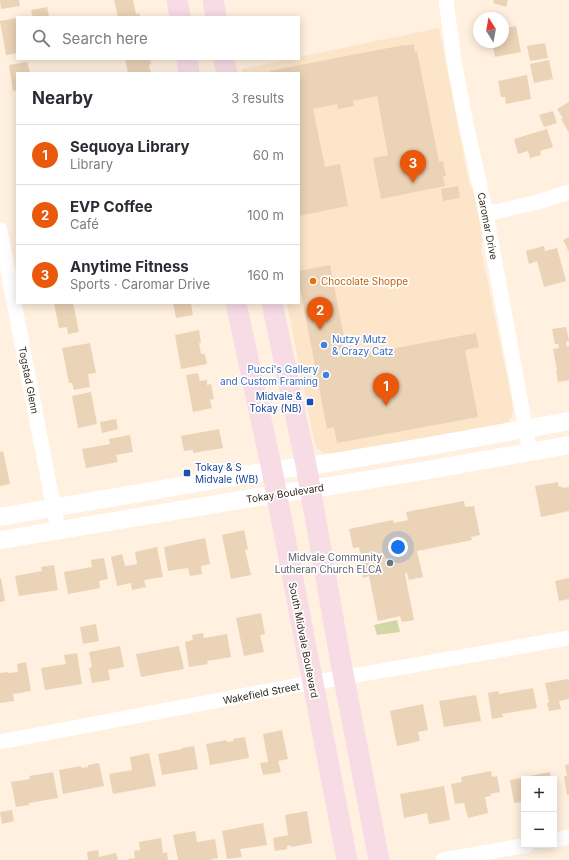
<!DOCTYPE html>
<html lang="en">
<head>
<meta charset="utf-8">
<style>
	:root { --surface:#fff; --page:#f2f2f3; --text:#2b2b33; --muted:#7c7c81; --line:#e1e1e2; --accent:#ea580c }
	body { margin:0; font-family:Inter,sans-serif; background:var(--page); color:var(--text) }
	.controls { position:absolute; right:12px; bottom:12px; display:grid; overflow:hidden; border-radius:0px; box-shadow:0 2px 10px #0003 }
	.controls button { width:36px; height:36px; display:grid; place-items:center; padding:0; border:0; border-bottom:1px solid var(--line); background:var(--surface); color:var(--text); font:20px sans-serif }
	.compass { position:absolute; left:473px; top:12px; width:36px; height:36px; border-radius:50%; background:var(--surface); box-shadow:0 2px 10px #0003; rotate:349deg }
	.you { position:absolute; left:398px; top:547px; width:14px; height:14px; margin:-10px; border:3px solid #fff; border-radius:50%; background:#1a73e8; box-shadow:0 0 0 6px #1a73e833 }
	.badge { display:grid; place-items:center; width:26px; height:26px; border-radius:50%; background:var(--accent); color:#fff; font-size:13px; font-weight:700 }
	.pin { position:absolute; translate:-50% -33px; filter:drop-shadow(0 1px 2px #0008) }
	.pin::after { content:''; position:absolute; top:21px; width:14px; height:12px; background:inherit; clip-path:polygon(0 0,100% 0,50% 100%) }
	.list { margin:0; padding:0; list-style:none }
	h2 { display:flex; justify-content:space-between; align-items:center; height:52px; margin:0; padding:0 16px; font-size:17px }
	h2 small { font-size:13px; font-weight:400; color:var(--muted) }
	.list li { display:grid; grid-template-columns:26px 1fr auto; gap:12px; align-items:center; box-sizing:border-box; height:60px; padding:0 16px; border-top:1px solid var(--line) }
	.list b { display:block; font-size:15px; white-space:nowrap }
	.list p { margin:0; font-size:13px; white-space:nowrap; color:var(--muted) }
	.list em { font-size:13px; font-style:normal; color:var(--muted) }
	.icon { flex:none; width:22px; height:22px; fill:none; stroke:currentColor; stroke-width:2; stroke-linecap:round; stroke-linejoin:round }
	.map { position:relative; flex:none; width:569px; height:860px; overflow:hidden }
	.search { position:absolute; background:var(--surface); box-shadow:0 2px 10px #0003; left:16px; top:16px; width:284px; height:44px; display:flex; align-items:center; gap:10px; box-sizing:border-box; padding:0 14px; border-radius:0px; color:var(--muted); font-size:15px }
	.panel { position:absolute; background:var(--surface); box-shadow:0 2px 10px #0003; left:16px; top:72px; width:284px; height:232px; border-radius:0px }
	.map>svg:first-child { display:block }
	.built { fill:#fce5c9 }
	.green { fill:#d1d7a6 }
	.building { fill:#ebd3b7 }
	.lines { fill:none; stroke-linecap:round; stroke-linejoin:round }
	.minor { stroke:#fff; stroke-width:15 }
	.tertiary { stroke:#fff; stroke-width:18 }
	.secondary { stroke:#f8dce5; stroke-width:21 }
	.food-dot { fill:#e8710a; stroke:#fff; stroke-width:1.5 }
	.shop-dot { fill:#3f7fe0; stroke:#fff; stroke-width:1.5 }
	.transit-dot { fill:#1a4fb4; stroke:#fff; stroke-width:1.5 }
	.worship-dot { fill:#6b7280; stroke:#fff; stroke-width:1.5 }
	.labels { text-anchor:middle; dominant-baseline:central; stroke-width:3.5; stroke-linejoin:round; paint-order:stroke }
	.street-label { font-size:10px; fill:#31281d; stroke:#fff }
	.food-label { font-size:10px; fill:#c56008; stroke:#fff; text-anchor:start }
	.shop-label { font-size:10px; fill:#366cbe; stroke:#fff; text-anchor:start }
	.transit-label { font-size:10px; fill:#164399; stroke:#fff; text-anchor:end }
	.worship-label { font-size:10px; fill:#5b616d; stroke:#fff; text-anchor:end }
</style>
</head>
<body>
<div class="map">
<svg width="569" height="860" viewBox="0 0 569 860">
	<rect width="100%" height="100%" fill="#fff0df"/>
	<path class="built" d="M439,28L469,183L476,196L483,240L481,249L511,396L513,411L512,416L508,423L504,425L336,453H323L316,446L314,440L287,303H299V73H242V69L291,59H299V57Z"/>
	<path class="green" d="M397,620L400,632L377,635L374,625Z"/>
	<path class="building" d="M0,0H19L20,6L1,9Z
		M114,0H133L136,14L139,13L140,17H118Z
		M494,0H508L506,7L493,3Z
		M47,7L49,17H33L31,10Z
		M17,18V53L6,55L0,21Z
		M516,26L521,52L495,57L492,42H503V29Z
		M545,43L548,58L530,61L527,46Z
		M414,44L415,52L417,51L439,162L443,161L446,176H443L445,186L381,199L373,158L388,155L377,96L353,101L354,106L338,109L337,104L313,109L325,167L340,164L348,206L299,216V73H270L269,71L404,45V46Z
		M125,59H150L151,64L149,65L151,73H128Z
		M549,60L553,79L534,83L530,64Z
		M27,62L30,73H17V90L13,91L9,65Z
		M527,75L531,99L506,104L505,97H501L498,81Z
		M569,102V133L561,119L563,118L557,109Z
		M553,111L557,123L544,127L539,115Z
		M547,129L553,147L540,151L541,155L530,158L528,151L518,154L514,139Z
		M458,186L460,198L443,201L441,189Z
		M569,237V252L563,240Z
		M544,246L545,251L557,248L566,281L544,287L537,261L529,264L526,251Z
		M330,265L348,357L476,333L479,347L465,350L478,417L337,443L334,427L327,429L299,282V271Z
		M54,303H73L79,332L68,334L67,327L59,328Z
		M173,303H191L193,315L176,318Z
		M566,327L569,340V341L566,342L567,347L569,346V380L558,382L556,370H557L553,349L559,348L558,344H555L552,329Z
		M199,330L201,343H199L201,354H205L207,364L181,369L175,335Z
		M90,343L96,373L88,374L90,387L74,390L72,383H69L62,348Z
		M198,373L200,381L207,380V385L211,384L214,399L210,400L212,408L193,412L186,375Z
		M91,392L97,424L78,428L72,396Z
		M116,419L118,429L102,433L100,422Z
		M219,429L223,448L193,453V450L184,451L181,436Z
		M130,435L133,452L116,455L118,462L86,468L82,449L110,444L109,439Z
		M3,451L10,484L0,486V452Z
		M558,482L559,487L562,486V488L569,487V511L541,517L535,486Z
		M464,501L465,507L474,506L480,535L471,537L472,540L417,551L423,577L409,580L407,573L405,574L414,620L402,622L400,616L378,621L369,576L363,578L358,553H360L359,547L353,548L349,529L393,520L394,523L408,520L406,512Z
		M244,530L248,549L245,550L251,575L231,579L222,535Z
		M205,538L210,564L201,566L202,574L190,576L188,568L168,571L164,547Z
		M157,547L163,577L144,580L146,587L132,590L131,583L117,586L111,557L122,554L125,566L137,564L135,552Z
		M104,558L108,579L99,581L100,588L68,594L64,572L92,567L91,560Z
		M54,565L58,590L19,596L15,576L42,571L41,567Z
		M0,578H1L5,601L0,602Z
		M569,578V599L559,601L555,581Z
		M261,613L265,634L260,635L264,652L244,656L236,618Z
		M96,624L99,641L83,644L80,627Z
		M203,633L204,638L227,634L231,657L207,661L208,664L189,667L185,642L193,640L192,635Z
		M120,646L124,667L108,670L110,680L92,683L89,668L92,667L89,652Z
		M179,646L184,669L141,677L136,654Z
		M77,653L82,684L45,690L41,668L66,664L64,655Z
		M26,662L31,691L13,694L14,701L0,703V673L8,672V673L18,672L17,664Z
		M568,679L569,680V699L559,701L561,709L549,711L547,703L549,702L545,683Z
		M533,688L537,708L502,714L503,717L492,719L488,693L498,691L499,694Z
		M476,695L481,721L444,727L439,701Z
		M423,704L428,730L418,732L420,741L397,746L390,711Z
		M282,730L288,759L278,761L281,772L263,775L260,763L268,762L263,734Z
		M245,737L249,758L210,765L206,744L227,740V742L234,741L233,739Z
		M194,746L198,769L162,775L158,754L182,749V748Z
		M149,753L156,786L113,794L109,774L132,770L130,757Z
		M99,763L104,786L63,794L59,770L81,766V768L88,767V765Z
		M569,764V795H567L564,776H567L565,765Z
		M491,771L492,777L497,776L500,792L490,794L491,796L485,797L488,813L468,818L464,803L455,804L451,784L462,782L461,777Z
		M53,772L58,798L29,803V805L16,807L11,782L30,779L29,776Z
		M550,772L551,779H524V802L514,803L510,780Z
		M444,786L450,820L429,824L427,813L404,818L400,794Z
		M12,810L14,821L2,824L0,812Z
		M307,811L312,843L291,847L290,845L287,846V849L275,851L273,838L288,835L285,815Z
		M263,823L267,845L240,849L242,857L227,859L222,831Z
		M195,831L197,842L215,839L218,858L209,860H178L173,835Z
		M161,838L163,853L167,852L168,860H128V859L135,858L134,851L140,850L139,842Z
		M98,850L99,857L116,853L118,860H88L87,852Z"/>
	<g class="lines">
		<path class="minor" d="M446,0L454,60L464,114L486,214L530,452
			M486,214L538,202L569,192
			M0,230L58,530
			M0,742L294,686L569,638
			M554,840L569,837
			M443,860L527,845"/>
		<path class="tertiary" d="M0,517L255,473L328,463L423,447L569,421
			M0,540L276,494L330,486L428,470L569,445"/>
		<path class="secondary" d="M177,0L180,17
			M213,0L216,17
			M187,59L189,73
			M224,59L227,73
			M236,303L272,470L347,860
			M272,303L306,465L341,663L379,860"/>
	</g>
	<circle class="food-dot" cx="313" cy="281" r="4"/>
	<g class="shop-dot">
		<circle cx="324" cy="345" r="4"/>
		<circle cx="326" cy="375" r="4"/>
	</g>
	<g class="transit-dot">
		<rect x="306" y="398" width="8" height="8" rx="2"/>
		<rect x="183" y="469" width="8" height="8" rx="2"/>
	</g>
	<circle class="worship-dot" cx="390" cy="563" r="4"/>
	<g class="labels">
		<g class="street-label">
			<text transform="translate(488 226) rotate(79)">Caromar Drive</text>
			<text transform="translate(29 380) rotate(79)">Togstad Glenn</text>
			<text transform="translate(285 493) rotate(-9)">Tokay Boulevard</text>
			<text transform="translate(304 640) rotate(79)">South Midvale Boulevard</text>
			<text transform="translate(261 693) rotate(-11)">Wakefield Street</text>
		</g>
		<g class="food-label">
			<text x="321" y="281">Chocolate Shoppe</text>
		</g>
		<g class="shop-label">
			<text x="332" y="339">Nutzy Mutz<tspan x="332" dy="12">&amp; Crazy Catz</tspan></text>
			<text x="318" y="369" text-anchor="end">Pucci's Gallery<tspan x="318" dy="12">and Custom Framing</tspan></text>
		</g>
		<g class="transit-label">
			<text x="302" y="396">Midvale &amp;<tspan x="302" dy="12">Tokay (NB)</tspan></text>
			<text x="195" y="467" text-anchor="start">Tokay &amp; S<tspan x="195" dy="12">Midvale (WB)</tspan></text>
		</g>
		<g class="worship-label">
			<text x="382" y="557">Midvale Community<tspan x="382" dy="12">Lutheran Church ELCA</tspan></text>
		</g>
	</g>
</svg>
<div class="controls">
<button>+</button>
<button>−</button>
</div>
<svg class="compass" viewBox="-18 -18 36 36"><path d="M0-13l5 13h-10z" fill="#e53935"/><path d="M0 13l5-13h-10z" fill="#7c7c81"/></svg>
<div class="you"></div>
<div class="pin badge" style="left:386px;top:406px">1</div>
<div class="pin badge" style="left:320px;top:330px">2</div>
<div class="pin badge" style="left:413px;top:183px">3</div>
<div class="search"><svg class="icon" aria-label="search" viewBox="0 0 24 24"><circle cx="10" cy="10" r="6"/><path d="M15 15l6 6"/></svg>Search here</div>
<section class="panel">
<h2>Nearby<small>3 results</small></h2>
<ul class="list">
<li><span class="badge">1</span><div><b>Sequoya Library</b><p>Library</p></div><em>60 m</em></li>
<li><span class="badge">2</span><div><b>EVP Coffee</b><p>Café</p></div><em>100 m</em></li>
<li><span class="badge">3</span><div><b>Anytime Fitness</b><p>Sports · Caromar Drive</p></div><em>160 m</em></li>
</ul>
</section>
</div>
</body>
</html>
